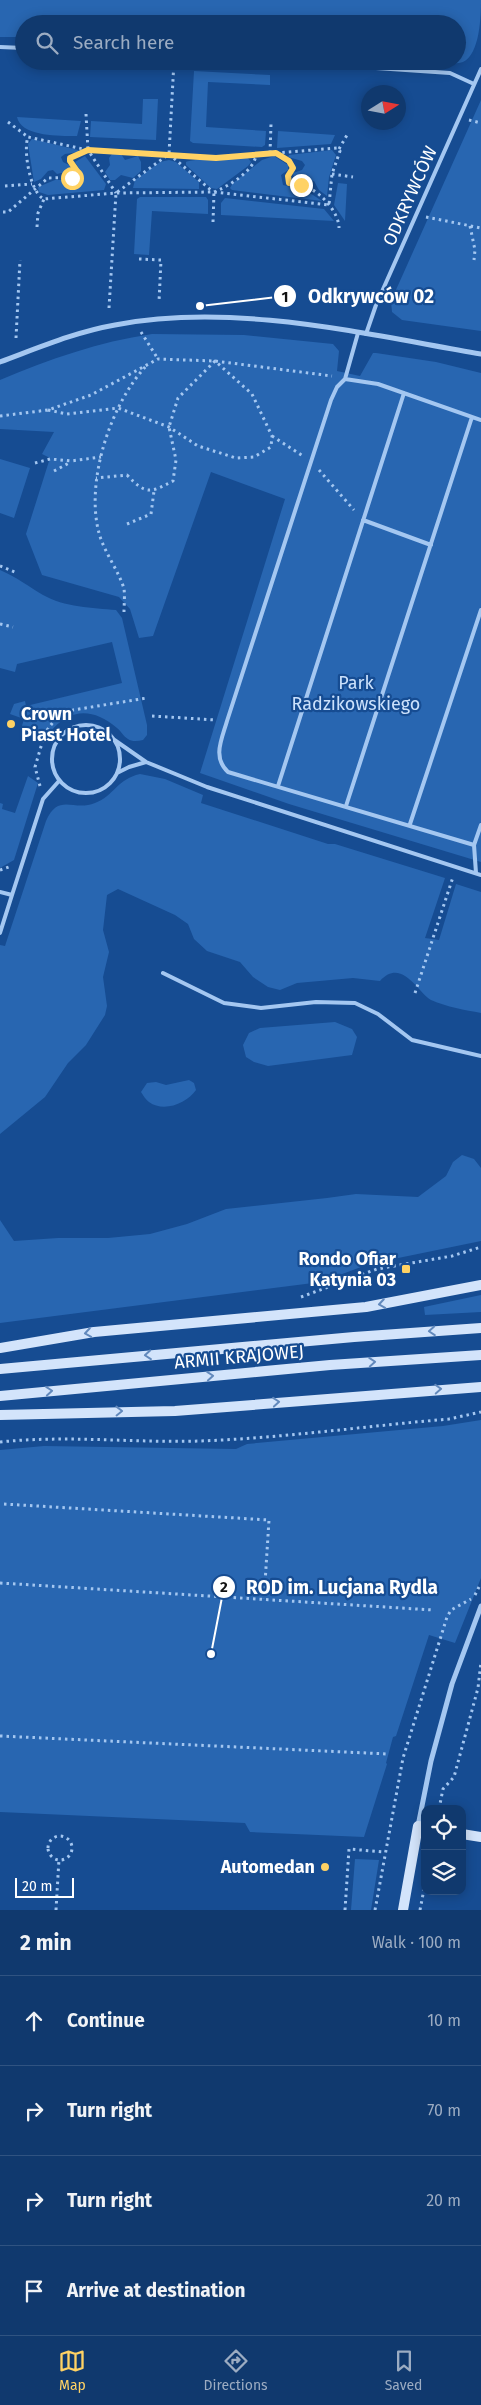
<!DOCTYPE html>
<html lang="en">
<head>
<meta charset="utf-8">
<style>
	:root { --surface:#10396e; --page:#1e4476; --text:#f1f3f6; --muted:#9cacc2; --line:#305381; --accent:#ffd264 }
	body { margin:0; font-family:"Fira Sans",sans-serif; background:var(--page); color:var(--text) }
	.controls { position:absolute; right:15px; bottom:15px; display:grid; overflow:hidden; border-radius:10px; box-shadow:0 2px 12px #0003 }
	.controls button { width:45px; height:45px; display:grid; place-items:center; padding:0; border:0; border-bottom:1px solid var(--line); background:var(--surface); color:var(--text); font:25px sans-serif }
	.compass { position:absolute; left:361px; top:85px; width:45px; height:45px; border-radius:50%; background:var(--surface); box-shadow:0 2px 12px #0003; rotate:79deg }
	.scale { position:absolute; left:15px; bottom:12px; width:59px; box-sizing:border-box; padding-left:5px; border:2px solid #fff; border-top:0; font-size:14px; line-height:18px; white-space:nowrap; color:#fff; -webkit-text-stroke:4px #164c92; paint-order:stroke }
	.stop { position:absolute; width:15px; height:15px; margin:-11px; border:4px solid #ffd264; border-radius:50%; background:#fff }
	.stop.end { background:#ffd264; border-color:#fff; box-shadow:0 1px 5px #0008 }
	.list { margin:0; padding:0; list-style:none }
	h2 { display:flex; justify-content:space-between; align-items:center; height:65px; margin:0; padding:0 20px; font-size:21px }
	h2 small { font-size:16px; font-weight:400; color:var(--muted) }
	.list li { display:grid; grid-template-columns:32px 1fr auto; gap:15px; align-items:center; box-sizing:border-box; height:90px; padding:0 20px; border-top:1px solid var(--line) }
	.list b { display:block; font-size:19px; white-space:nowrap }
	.list em { font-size:16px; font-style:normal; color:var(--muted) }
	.icon { flex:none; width:28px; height:28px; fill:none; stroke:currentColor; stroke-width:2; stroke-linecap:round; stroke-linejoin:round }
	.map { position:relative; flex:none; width:481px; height:1910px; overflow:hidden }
	.search { position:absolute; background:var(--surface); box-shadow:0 2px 12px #0003; left:15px; right:15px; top:15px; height:55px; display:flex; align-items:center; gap:12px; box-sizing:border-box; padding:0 18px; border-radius:28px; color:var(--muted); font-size:19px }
	.sheet { height:425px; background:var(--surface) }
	nav { display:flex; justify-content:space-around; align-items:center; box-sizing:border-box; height:70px; border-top:1px solid var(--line); background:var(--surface); font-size:14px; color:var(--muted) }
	nav a { display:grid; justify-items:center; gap:2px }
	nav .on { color:var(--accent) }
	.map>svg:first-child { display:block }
	.green { fill:#2866b1 }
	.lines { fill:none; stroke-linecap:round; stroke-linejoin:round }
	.path { stroke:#a4c7f1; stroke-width:3; stroke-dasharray:2.5 4; stroke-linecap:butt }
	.lane { stroke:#a4c7f1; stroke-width:4 }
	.street { stroke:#a4c7f1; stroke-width:5 }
	.secondary { stroke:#d3e4fb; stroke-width:10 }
	.oneway { stroke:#6289bc }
	.route { stroke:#ffd264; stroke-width:6 }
	.poi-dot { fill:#ffd264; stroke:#164c92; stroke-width:2 }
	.labels { text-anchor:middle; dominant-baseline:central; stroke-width:4.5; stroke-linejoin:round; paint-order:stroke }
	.street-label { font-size:18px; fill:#fff; stroke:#164c92 }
	.park-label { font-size:18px; fill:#cbe1fc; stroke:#164c92 }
	.poi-label { font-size:18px; font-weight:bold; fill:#fff; stroke:#164c92; text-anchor:end }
	.leader { fill:none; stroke:#fff; stroke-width:2 }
	.callout-dot { fill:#fff; stroke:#164c92; stroke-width:2 }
	.mark-label { font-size:15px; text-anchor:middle; font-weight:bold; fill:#111 }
	.callout-label { font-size:19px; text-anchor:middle; font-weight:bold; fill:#fff; stroke:#164c92; stroke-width:4.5; stroke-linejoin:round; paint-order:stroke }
</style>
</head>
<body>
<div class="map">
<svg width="481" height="1910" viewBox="0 0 481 1910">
	<rect width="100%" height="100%" fill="#164c92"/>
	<path class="green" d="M0,0H481C481,16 480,54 463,62C455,65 443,62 435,61H457V24H24V37H0Z
		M194,71L270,75V85L208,82L206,127L266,131L265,145L262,147L193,143L190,141Z
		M143,99H158L156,140L90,137L91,121L142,124Z
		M481,100V331L402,320L392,312L391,301Z
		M17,117L81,121L77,136C61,136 21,137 17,117Z
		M278,131L335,135L331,144L277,148Z
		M32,139L78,150L79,152L65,154L61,157L63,162L71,166L69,171L57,174L53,170L48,171L41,179L34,182L28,144Z
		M332,150L336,155L329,177L327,196L319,190L314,181L304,182L294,178L293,173L302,170L305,165L302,161L288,157L289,155Z
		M112,154H121L125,160L138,156L141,162V171L133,178L121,175L115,180H110L105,172L110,165L109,158Z
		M85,156L106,184L104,190L48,195L39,192L38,187L55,180H78L82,173L75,162Z
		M274,156L288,165V170L281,175L283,185L307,191L322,201L232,190L230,188L233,183L262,160Z
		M248,158L251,162L248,166L217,189L211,188L186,165V162C189,159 239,158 248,158Z
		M169,160L176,162L199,182V189L133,188L135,180L160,162Z
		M338,183L347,184L345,221L334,205Z
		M140,197H206L208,200V214L152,211L149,255L134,254L137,199Z
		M225,198L324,209L334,221L221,215V203Z
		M152,334L244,335L333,344L339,351L337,371L360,376L373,353H376L436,362L481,373V862L289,804L200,773L285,499L211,472L153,636L139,638L130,609L119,597L42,575L26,534L50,458L42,454L54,432L0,429V380C50,359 98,342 152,334Z
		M0,459L30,468L14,518L0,513Z
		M0,570C18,578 28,586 43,595C64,607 93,608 116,610L122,618L147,725V735L143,740C138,741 132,742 128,739C123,736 121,731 117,728C92,707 70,708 49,733H32L21,729L24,719L10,714L14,704L25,701L26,706L122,683L112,642L17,664L15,672L0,668Z
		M140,774L165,779L203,795L201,803L328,844H335L445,878L425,938L439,940L456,884L481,892V1013C465,1010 447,1007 431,1000C418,993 402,957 380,981L353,978L297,983L280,990L268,987L253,977L240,962L207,951L194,939L188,924L175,915L118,889L107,895L103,930L109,952L103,977L107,1006L105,1015L86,1045L68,1063L45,1097L0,1134V945L5,946L46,821C59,792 73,812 95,803C114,796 117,779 140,774Z
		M28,776L38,783L14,860L0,868V803L3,804L2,809L15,813Z
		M335,1022L352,1029L357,1037L352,1055L268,1066L254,1062L246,1057L243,1045L249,1033L260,1028Z
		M189,1080L194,1083L196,1090C187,1103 164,1113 149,1102C146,1100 143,1095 141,1092L147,1083L156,1082L166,1085Z
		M462,1155L474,1159L481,1168V1241L369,1264L321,1282L0,1323V1220L14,1241L58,1238H108L150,1234L187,1224L226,1209L327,1198L356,1194L418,1197L446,1176L453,1162Z
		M481,1295V1312L425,1315L424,1307Z
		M481,1420V1578L455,1643L429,1635L396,1736L393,1737L386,1763L387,1764L364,1837L250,1832L245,1823L0,1812V1450L44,1446L236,1449L247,1444L443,1426Z
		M355,1859L379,1860L371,1910H351Z"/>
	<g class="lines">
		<path class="path" d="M86,114L88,150
			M469,120L481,123
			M8,122L28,137
			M339,149L347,135
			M88,150L28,137C23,150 30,193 44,199L116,193L214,192L329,205L332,174L340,151L337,148L215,158L88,150L116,193
			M270,153L271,124
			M276,153L289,161L293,168L288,176L289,183C295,185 302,185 309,188C322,194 339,213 339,228
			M169,154L213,192
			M332,174L353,177
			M5,186L32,184
			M214,192C229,186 254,171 256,155
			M3,212H8L48,178L76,177L77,171L70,161V158L87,150
			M426,217L481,228
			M213,222L214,192
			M470,226L475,250L474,260
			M37,227L38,213L44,199
			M139,259L161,260L159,302
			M109,308L116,193L169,154L174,61
			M141,332L158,359
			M16,338L20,260
			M48,410L67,414L118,408L169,427L198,446L236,458L254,457L271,447L272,436L252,394L215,361L178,398L169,427L176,460L173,481C150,493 146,495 127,475L96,478
			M0,416L48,410L91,395L158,359L215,361L332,376
			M272,436L303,456
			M35,463L50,459L71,461L101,457
			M319,470L354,510
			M54,471L71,462
			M127,524L151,514L154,491
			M0,566L17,573
			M124,612C124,605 125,596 124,589C120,573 104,552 99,533C85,481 111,403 147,365
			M0,624L13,627
			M152,716L216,720
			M40,786L35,767L45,733L56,718L73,710L147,698
			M0,870L9,867
			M415,993L453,877
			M301,1297L377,1269L452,1256L481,1247
			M0,1442C67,1435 133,1443 200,1441C283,1438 366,1426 449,1419L481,1412
			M4,1504L269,1520L264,1599
			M0,1583L433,1610
			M475,1595L479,1587
			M0,1736L388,1754
			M439,1809L443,1789L454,1777L478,1688L481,1662
			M48 1848a12 12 0 1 1 24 0a12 12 0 1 1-24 0Z
			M56,1910L59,1859
			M345,1910L349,1849L384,1852
			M375,1910L403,1758L447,1617L451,1610L471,1599
			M420,1910L425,1884"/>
		<path class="lane" d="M0,47L24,48
			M272,61L450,73L474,84
			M366,334L376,305L481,69
			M345,379L358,333
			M363,520L431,545
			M52 759a34 34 0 1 1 68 0a34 34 0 1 1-68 0Z
			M113,739L146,762L207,787L481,875
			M117,773L129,767L146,762
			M278,786L404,393
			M346,806L472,417
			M410,824L481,610
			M474,845L228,772C212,757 222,739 227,721L331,400L337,387L345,379L378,384L481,420
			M476,873L474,845L481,825
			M0,892L12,895L43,799L59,781
			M0,933L12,895
			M163,973L224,1003L261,1008L316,1002L355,1003L378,1014L412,1040L481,1056"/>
		<path class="street" d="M0,362C38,348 75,332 115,325C234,302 364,334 481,354
			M418,1826L431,1761L452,1684L481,1606"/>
		<path class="secondary" d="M0,1348L94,1332L366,1307L481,1285
			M0,1369L354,1337L481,1328
			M0,1396L330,1365L481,1355
			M0,1415L175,1411L481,1387
			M462,1834L481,1837
			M403,1910L418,1826L425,1827"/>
	</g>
	<defs><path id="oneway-chevron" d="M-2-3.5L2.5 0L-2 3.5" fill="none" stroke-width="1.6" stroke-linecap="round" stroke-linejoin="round" transform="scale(1.25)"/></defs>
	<g class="oneway">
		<use href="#oneway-chevron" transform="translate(382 1304) rotate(171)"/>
		<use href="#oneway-chevron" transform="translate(432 1331) rotate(176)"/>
		<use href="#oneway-chevron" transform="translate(88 1333) rotate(171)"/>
		<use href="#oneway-chevron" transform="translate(148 1355) rotate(175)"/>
		<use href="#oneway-chevron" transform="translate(372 1362) rotate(-4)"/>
		<use href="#oneway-chevron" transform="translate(210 1376) rotate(-5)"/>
		<use href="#oneway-chevron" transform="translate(438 1389) rotate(-3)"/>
		<use href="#oneway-chevron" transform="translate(49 1391) rotate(-5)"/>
		<use href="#oneway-chevron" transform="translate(276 1402) rotate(-5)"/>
		<use href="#oneway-chevron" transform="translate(119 1411) rotate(-1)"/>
	</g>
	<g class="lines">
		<path class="route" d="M72,178L76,177L77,171L70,161V158L88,150L216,158L276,153L289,161L293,168L288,176L289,183L301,185"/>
	</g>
	<g class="poi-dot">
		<circle cx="11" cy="724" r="5"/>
		<rect x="401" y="1264" width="10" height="10" rx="2.5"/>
		<circle cx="325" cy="1867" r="5"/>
	</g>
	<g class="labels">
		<g class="street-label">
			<text transform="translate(410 196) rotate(-66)">ODKRYWCÓW</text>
			<text transform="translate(239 1357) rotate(-5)">ARMII KRAJOWEJ</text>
		</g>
		<g class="park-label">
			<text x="356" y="683">Park<tspan x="356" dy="21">Radzikowskiego</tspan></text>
		</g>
		<g class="poi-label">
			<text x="21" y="714" text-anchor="start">Crown<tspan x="21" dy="21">Piast Hotel</tspan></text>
			<text x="396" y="1259">Rondo Ofiar<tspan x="396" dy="21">Katynia 03</tspan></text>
			<text x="315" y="1867">Automedan</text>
		</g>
	</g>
	<path class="leader" d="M200 306L285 296M211 1654L224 1587"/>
	<g class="callout-dot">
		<circle cx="200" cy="306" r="5"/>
		<circle cx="211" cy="1654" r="5"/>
		<circle cx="285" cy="296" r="12"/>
		<circle cx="224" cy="1587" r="12"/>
	</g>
	<g class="mark-label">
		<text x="285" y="302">1</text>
		<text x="224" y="1592">2</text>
	</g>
	<g class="callout-label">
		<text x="371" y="303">Odkrywców 02</text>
		<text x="342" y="1594">ROD im. Lucjana Rydla</text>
	</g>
</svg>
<div class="controls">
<button><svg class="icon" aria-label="locate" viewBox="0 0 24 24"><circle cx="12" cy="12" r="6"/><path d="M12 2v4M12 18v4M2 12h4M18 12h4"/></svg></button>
<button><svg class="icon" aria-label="layers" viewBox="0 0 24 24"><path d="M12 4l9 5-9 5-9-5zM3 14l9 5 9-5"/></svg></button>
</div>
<svg class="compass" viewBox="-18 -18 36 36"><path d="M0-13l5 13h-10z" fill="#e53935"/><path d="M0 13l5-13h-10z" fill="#9cacc2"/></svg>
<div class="scale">20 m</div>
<div class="stop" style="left:72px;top:178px"></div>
<div class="stop end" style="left:301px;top:185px"></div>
<div class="search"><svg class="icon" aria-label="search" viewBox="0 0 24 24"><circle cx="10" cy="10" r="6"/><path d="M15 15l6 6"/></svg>Search here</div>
</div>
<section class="sheet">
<h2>2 min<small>Walk · 100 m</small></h2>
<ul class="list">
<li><svg class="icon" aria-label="ahead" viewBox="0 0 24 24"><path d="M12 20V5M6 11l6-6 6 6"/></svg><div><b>Continue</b></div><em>10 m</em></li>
<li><svg class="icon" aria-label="right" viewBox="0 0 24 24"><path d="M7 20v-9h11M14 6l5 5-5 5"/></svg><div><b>Turn right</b></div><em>70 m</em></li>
<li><svg class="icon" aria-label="right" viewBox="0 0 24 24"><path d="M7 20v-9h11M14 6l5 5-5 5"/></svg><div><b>Turn right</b></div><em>20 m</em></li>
<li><svg class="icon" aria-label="arrive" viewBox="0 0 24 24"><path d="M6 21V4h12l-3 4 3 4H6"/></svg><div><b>Arrive at destination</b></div></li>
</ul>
</section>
<nav>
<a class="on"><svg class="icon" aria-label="map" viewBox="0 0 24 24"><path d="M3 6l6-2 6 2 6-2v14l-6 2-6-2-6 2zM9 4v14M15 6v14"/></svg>Map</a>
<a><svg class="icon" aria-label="directions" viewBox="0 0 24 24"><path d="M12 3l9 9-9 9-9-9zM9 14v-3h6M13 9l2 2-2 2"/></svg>Directions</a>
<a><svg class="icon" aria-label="saved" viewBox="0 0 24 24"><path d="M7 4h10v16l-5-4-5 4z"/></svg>Saved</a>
</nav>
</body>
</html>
